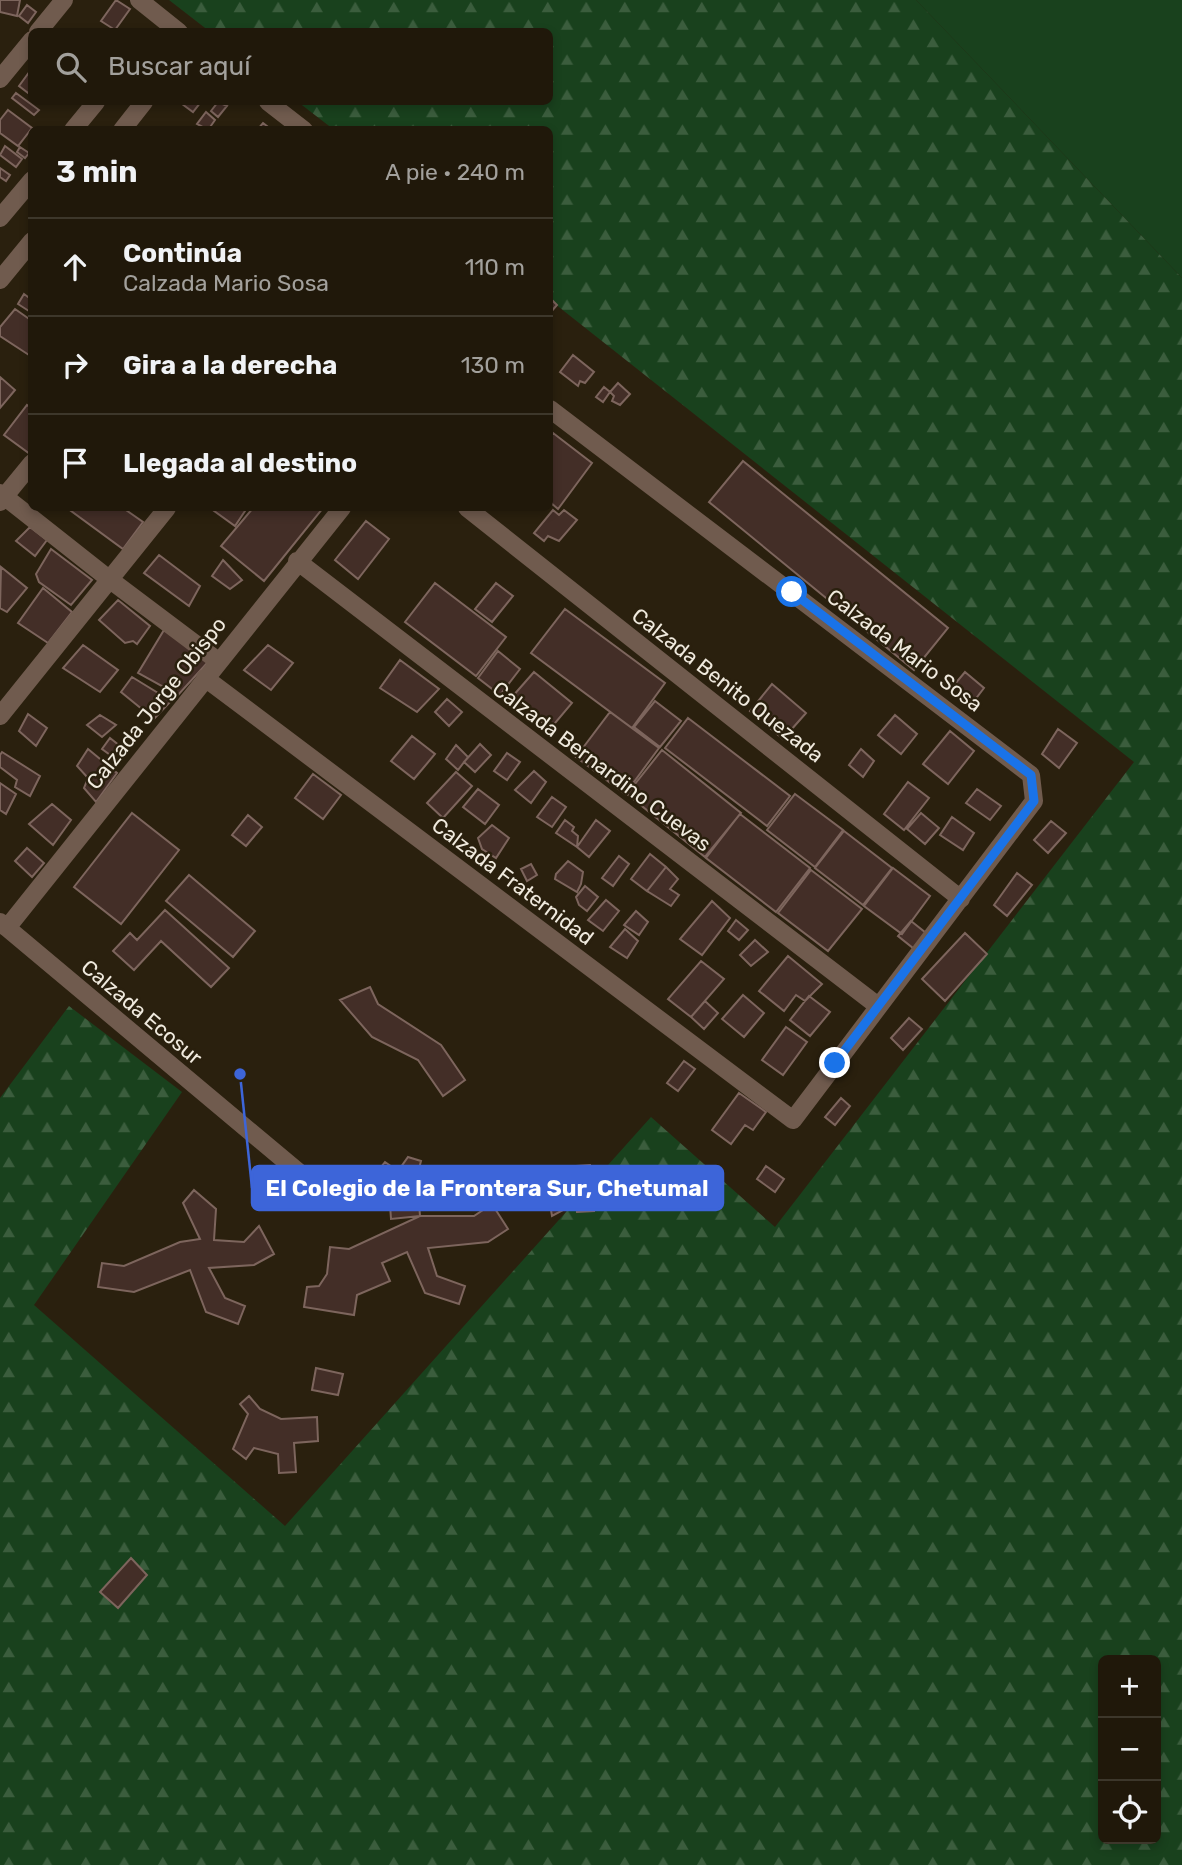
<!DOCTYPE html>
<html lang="es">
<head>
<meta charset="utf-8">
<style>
	:root { --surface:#20180a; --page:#2d2518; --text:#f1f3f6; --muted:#a2a09c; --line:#3d372b }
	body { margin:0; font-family:Rubik,sans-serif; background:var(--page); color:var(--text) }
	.controls { position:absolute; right:21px; bottom:21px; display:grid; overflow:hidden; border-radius:10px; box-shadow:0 4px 10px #0003 }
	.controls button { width:63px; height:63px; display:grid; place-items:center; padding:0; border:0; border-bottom:2px solid var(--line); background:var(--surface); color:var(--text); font:35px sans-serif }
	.stop { position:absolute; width:21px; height:21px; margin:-16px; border:5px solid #1a73e8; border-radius:50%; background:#fff }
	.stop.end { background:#1a73e8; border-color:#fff; box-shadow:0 2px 7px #0008 }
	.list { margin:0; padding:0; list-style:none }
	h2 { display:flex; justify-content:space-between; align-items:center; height:91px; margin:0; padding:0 28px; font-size:30px }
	h2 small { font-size:23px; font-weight:400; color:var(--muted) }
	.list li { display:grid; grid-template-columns:46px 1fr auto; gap:21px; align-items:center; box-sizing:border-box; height:98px; padding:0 28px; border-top:2px solid var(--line) }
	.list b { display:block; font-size:26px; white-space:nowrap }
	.list p { margin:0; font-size:23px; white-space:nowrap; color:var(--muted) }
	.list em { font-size:23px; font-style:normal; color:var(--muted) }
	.icon { flex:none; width:38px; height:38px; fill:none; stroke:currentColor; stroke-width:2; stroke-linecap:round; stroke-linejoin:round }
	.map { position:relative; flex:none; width:1182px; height:1865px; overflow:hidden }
	.search { position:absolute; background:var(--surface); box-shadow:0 4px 10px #0003; left:28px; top:28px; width:525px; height:77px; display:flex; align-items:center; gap:18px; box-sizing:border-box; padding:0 24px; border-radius:10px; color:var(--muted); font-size:26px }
	.panel { position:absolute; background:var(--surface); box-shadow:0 4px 10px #0003; left:28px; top:126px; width:525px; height:385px; border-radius:10px }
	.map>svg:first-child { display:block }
	.green { fill:#19411d }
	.forest { fill:url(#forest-firs); fill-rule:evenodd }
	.building { fill:#432e27; stroke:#7d655d; stroke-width:2 }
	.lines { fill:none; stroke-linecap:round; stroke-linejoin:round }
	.minor { stroke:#705b4e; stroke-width:18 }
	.route { stroke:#1a73e8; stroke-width:9 }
	.labels { text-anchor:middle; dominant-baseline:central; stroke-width:5; stroke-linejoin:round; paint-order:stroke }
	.street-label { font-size:21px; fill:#f0eade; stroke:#2a200e }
	.leader { fill:none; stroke:#3d65d9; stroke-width:2.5 }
	.callout-dot { fill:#3d65d9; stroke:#2a200e; stroke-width:2.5 }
	.callout { fill:#3d65d9; stroke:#3d65d9; stroke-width:2.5 }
	.callout-label { font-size:23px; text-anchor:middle; font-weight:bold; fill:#fff }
</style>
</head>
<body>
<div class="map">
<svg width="1182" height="1865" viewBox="0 0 1182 1865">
	<defs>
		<pattern id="forest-firs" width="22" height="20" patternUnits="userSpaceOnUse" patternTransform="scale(1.75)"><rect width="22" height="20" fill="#19411d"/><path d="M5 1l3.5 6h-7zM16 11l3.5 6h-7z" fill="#3b5d3d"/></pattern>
	</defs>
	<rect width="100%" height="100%" fill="#2a200e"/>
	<path class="green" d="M916,0H1182V278Z"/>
	<path class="forest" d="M169,0H916L1182,278V1865H0V1098L69,1006L182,1092L34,1305L285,1526L651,1117L775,1227L1134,762L550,300V130L333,129L298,102H550V32L209,31ZM1103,1660H1156V1839H1103Z"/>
	<path class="building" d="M0,0H20L17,16L0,12Z
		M116,0L130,9L115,30L101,21Z
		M27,5L36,12L28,23L19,16Z
		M30,71L32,72V96L19,86Z
		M16,93L39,110L34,115L12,98Z
		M184,102H199L200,103L193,112L182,104Z
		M218,102L227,106L218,117L211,111Z
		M8,110L32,128L18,146L0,133V120Z
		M206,112L215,120L208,130L197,124Z
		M263,123L272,130H257Z
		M5,146L22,159L16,167L0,155Z
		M20,147L29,153L25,158L17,152Z
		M0,168L10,175L6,181L0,177Z
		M24,294L32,300V313L18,304Z
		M550,298L557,305L550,313Z
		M15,309L32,321V357L0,336V327Z
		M573,355L594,372L585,383L580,381L578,386L560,372Z
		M0,377L15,390L0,408Z
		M618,383L630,394L620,405L612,401L614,396L610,392Z
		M604,387L610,392L603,402L596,397Z
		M27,405L32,409L30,454L4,435Z
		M553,433L592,463L558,509L550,502V438Z
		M743,461L948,628L914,670L709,502Z
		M67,508H123L143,522L123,549Z
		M210,508H247L235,526Z
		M253,508H323L264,581L221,546Z
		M553,510L559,515L564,510L577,520L559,541L548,536L544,541L534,533Z
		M366,521L389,539L358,579L335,560Z
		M30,527L47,540L35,556L16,541Z
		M51,549L92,580L71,605L39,582L36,574Z
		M159,555L200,586L189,606L144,573Z
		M223,560L242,580L230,589L212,576Z
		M1,567L27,588L7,612L0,608Z
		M435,583L506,637L476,676L405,622Z
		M496,583L513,596L492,622L475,609Z
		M43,588L72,612L48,643L18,623Z
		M118,600L150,626L137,644L133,641L125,643L99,620Z
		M565,609L665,683L632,728L531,653Z
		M164,630L209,661L178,695L138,673Z
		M83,645L118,670L100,692L63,668Z
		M268,645L293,663L271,690L244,670Z
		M498,651L520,669L500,695L478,678Z
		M400,660L439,689L417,712L380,688Z
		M534,672L572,703L550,729L512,697Z
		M965,672L984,688L974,701L954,685Z
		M132,677L171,701L154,719L121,692Z
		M772,684L806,713L783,739L750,711Z
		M447,699L462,712L449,726L435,712Z
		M655,701L681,721L660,747L634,727Z
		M610,712L659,748L625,794L576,757Z
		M28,714L47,728L36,746L19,731Z
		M100,715L116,725L102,737L87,725Z
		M895,715L917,734L901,754L878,735Z
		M688,718L790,796L767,826L665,748Z
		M1058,729L1077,743L1059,768L1042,754Z
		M950,731L974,751L948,784L923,764Z
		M412,736L435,754L414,779L391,761Z
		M110,738L120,746L113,757L102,749Z
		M480,744L491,755L475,772L464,762Z
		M456,745L468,757L458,770L446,759Z
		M88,749L117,773L96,802L84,788L88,778L77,766Z
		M861,749L874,761L863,777L849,765Z
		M662,750L741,813L705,857L627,794Z
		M2,752L40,776L30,796L15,787L17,780L0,767V755Z
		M507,753L520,762L507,780L494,771Z
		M534,771L546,782L531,803L515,790Z
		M456,772L472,786L443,818L427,803Z
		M313,774L341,795L323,819L295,798Z
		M908,782L929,798L904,830L884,814Z
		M0,783L16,794L6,814L0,810Z
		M478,789L499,805L485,824L463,807Z
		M977,789L1001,806L990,820L966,803Z
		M795,794L843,830L815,867L767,830Z
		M552,797L566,807L552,827L537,817Z
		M52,804L71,820L53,845L29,824Z
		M132,813L179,850L121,924L74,887Z
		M921,813L939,828L925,844L907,829Z
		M740,814L810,868L776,912L706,858Z
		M248,815L262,827L246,846L232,835Z
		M952,817L974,833L963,850L940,835Z
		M565,820L574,827L572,831L578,836L577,847L556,833Z
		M596,820L610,831L589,857L577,847Z
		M1051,821L1066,833L1048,853L1034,840Z
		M492,825L509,838L496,858L482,849L478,838Z
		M844,831L892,868L863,905L815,868Z
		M27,848L44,863L32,877L15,861Z
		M650,854L666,867L647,891L631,879Z
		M619,856L629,864L613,886L602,878Z
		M568,861L583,872L581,884L577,892L555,879L556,874Z
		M531,864L537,875L527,881L521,869Z
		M666,867L678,879L670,889L679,895L671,906L647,891Z
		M893,868L930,896L902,934L864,906Z
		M811,870L862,909L828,951L778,913Z
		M1017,873L1032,885L1007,916L994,905Z
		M189,875L255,931L233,957L166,901Z
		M585,886L598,897L587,911L579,905L576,897Z
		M606,900L619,911L603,931L588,920Z
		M712,901L730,918L702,955L680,939Z
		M165,910L229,968L211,987L161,941L134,970L113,951L130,933L137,940Z
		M636,911L648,922L639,935L624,925Z
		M736,920L748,930L739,940L728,931Z
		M911,921L931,937L918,952L898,936Z
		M625,929L638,941L627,958L610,947Z
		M965,933L987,954L945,1001L922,979Z
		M755,940L768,952L751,966L740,955Z
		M788,956L822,984L805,1001L796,995L784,1011L759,991Z
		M701,961L724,979L691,1017L668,999Z
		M370,987L378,1004L441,1045L465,1080L443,1096L418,1060L372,1037L340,1000Z
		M743,995L764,1013L744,1037L722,1019Z
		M809,996L830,1012L810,1036L790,1020Z
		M705,1001L718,1013L704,1029L691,1017Z
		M909,1018L922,1029L903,1050L891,1038Z
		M786,1027L807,1042L783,1075L762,1060Z
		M684,1061L695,1069L678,1091L667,1083Z
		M739,1093L766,1112L753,1130L745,1125L731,1144L712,1130Z
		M841,1098L850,1106L835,1125L825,1117Z
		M408,1157L421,1161L417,1176L420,1216L391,1219L389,1190L377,1172L385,1162L398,1171Z
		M590,1165L594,1211L577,1212L576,1203L552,1216L549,1198L533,1191L531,1169Z
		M766,1166L784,1179L775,1192L757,1179Z
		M194,1190L216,1209L214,1240L244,1242L259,1226L274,1254L254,1265L209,1268L225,1298L245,1306L238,1324L206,1312L190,1270L134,1292L98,1287L102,1263L124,1266L180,1242L200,1239L183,1203Z
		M492,1204L508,1229L488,1242L428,1248L437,1276L465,1286L459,1304L425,1293L407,1252L382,1263L390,1281L357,1295L354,1315L304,1307L307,1287L319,1286L327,1274L330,1247L349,1249L420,1216H474Z
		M316,1368L343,1374L338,1395L312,1390Z
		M249,1396L260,1409L281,1419L317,1417L318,1441L294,1443L296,1472L279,1473L278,1454L254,1448L246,1459L233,1449L248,1414L240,1404Z
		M131,1558L147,1575L118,1608L100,1592Z"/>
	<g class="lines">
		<path class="minor" d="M139,0L179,32
			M38,32L64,0
			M0,79L32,40
			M268,102L304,130
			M73,130L96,102
			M122,130L144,102
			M0,218L32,180
			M0,280L32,241
			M0,493L109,579L218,661
			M0,502L32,463
			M467,508L961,899
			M297,561L878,1006
			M205,678L793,1120L1034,801L1031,775L550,409
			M0,716L167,508
			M0,922L320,1190
			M7,928L342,508"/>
	</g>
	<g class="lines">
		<path class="route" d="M792,592L1031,775L1034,801L835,1063"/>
	</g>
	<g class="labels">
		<g class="street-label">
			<text transform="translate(905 650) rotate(37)">Calzada Mario Sosa</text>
			<text transform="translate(728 685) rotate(38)">Calzada Benito Quezada</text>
			<text transform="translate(156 703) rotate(-52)">Calzada Jorge Obispo</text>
			<text transform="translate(602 766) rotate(37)">Calzada Bernardino Cuevas</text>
			<text transform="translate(513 881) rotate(37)">Calzada Fraternidad</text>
			<text transform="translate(142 1012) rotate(40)">Calzada Ecosur</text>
		</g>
	</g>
	<path class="leader" d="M240 1074L252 1188"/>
	<circle class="callout-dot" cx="240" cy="1074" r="7"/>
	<rect class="callout" x="252" y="1166" width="471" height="44" rx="7"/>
	<g class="callout-label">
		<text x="487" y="1196">El Colegio de la Frontera Sur, Chetumal</text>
	</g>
</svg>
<div class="controls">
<button>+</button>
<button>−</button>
<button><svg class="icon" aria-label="locate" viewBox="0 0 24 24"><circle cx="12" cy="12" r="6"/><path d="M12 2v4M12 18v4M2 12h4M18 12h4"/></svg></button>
</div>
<div class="stop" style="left:792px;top:592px"></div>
<div class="stop end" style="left:835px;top:1063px"></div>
<div class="search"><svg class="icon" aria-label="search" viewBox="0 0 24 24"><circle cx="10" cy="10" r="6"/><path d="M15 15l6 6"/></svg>Buscar aquí</div>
<section class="panel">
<h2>3 min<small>A pie · 240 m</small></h2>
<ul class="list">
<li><svg class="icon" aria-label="ahead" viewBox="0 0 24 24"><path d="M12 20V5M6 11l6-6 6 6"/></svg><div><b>Continúa</b><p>Calzada Mario Sosa</p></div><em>110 m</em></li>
<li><svg class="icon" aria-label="right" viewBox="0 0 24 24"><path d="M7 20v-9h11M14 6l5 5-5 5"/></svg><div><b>Gira a la derecha</b></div><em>130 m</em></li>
<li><svg class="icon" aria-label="arrive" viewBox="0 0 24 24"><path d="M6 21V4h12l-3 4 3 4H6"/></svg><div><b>Llegada al destino</b></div></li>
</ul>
</section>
</div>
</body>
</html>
